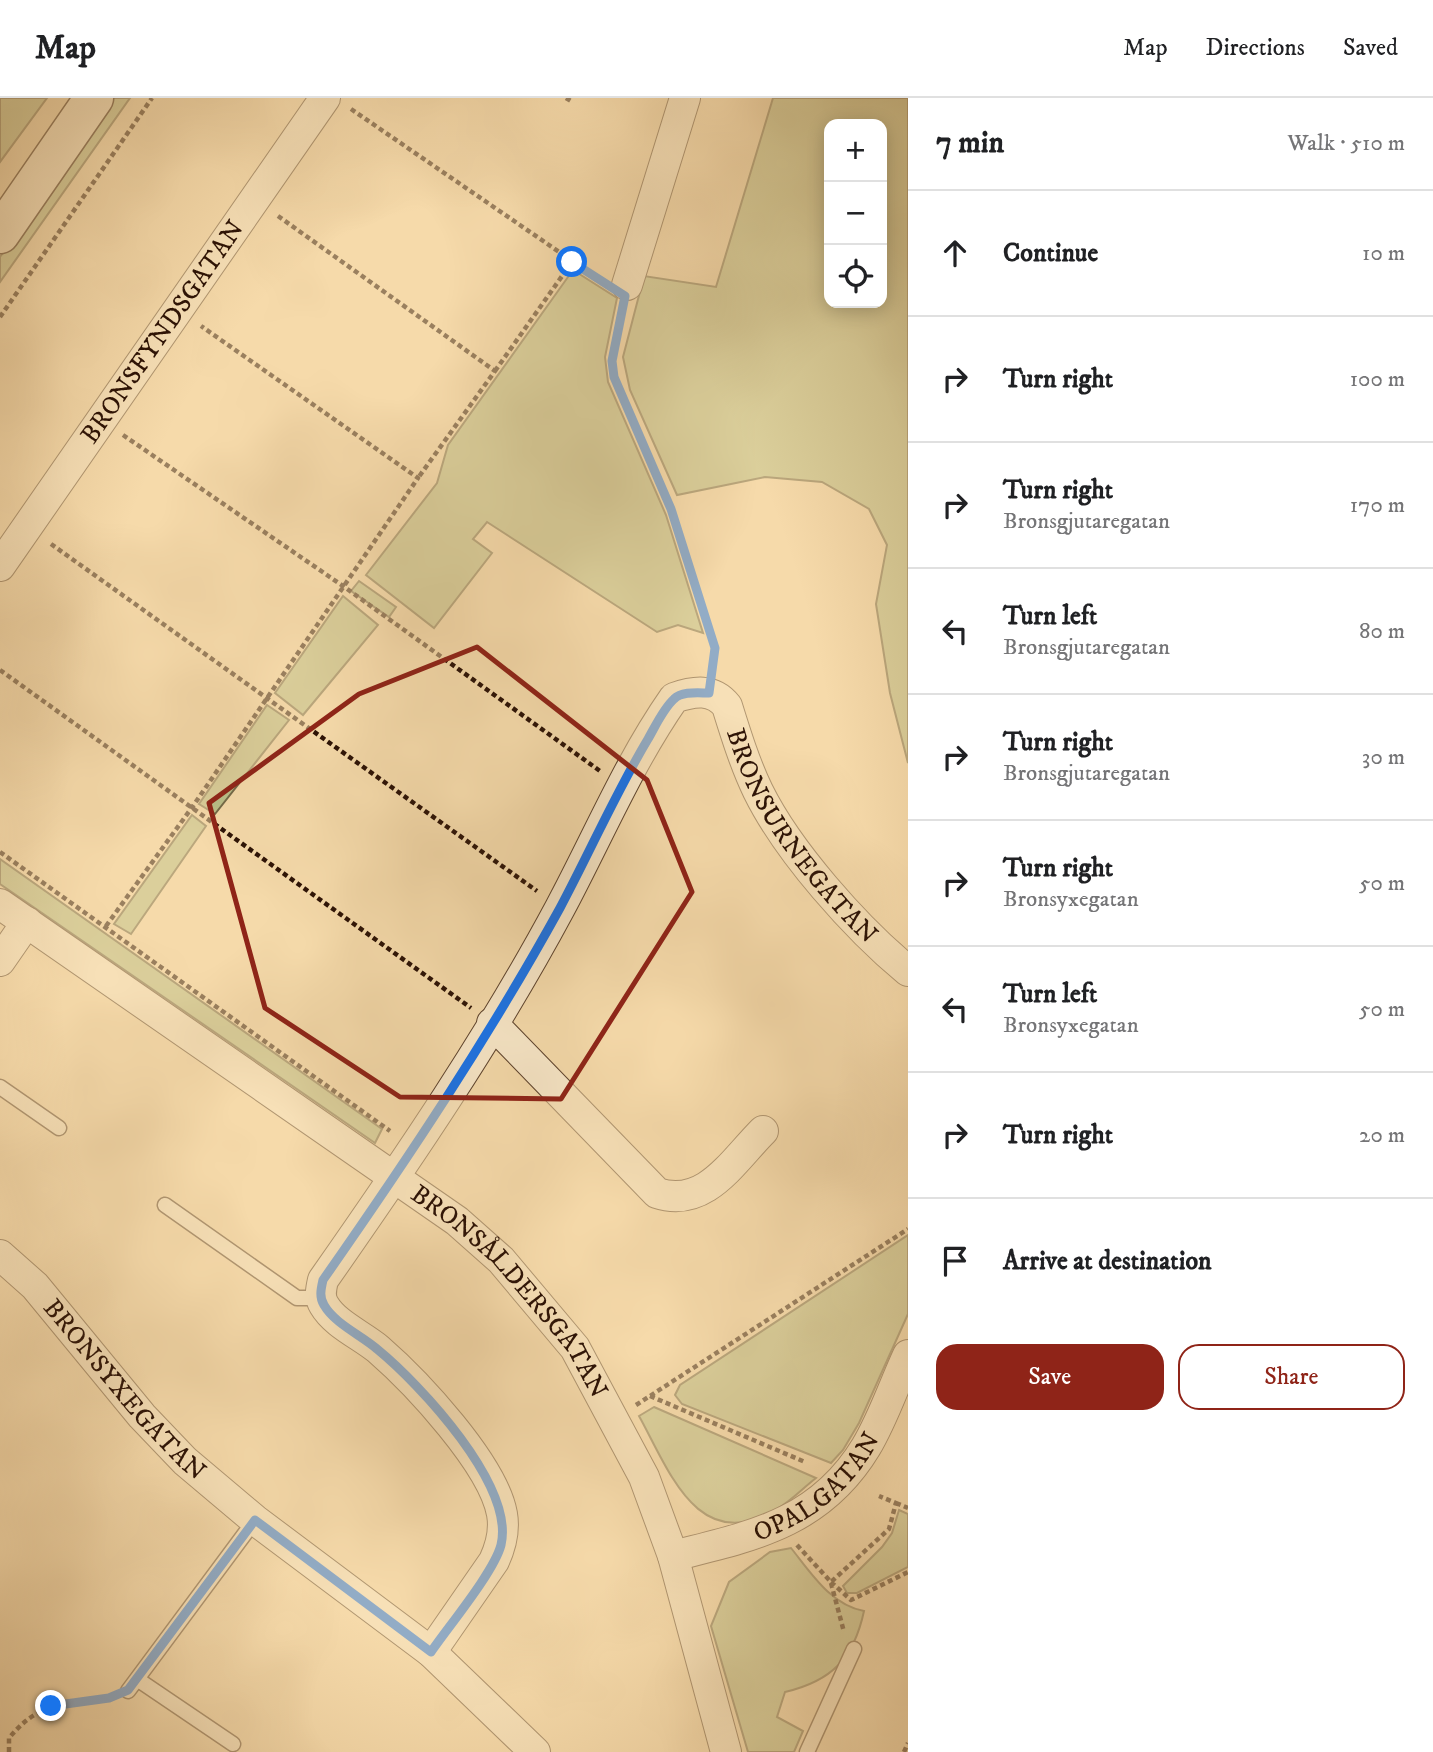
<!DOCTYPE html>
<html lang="en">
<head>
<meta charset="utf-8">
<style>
	:root { --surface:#fff; --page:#f2f2f2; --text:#202124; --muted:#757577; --line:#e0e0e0; --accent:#8f2418 }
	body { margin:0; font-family:"IM FELL DW Pica",serif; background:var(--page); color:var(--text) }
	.controls { position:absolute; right:21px; top:21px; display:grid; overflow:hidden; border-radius:14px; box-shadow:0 4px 18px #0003 }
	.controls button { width:63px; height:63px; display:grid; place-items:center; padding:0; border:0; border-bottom:2px solid var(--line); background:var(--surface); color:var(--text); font:35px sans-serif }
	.stop { position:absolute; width:21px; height:21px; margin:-16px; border:5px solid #1a73e8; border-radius:50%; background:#fff }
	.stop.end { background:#1a73e8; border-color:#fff; box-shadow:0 2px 7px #0008 }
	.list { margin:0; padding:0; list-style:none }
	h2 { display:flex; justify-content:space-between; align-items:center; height:91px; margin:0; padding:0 28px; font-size:30px }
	h2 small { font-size:23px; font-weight:400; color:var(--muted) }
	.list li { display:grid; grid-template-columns:46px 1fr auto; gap:21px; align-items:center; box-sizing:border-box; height:126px; padding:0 28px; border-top:2px solid var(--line) }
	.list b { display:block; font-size:26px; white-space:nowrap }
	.list p { margin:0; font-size:23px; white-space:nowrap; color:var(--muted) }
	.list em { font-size:23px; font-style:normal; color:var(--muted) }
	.actions { display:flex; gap:14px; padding:21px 28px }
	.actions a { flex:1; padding:16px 0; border:2px solid var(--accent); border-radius:21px; text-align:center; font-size:24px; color:var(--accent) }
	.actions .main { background:var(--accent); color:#fff }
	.icon { flex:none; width:38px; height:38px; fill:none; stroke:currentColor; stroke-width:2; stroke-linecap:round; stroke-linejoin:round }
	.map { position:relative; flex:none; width:908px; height:1654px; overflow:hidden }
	header { display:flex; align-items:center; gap:42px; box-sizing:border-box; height:98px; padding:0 35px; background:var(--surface); border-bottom:2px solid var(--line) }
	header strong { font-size:33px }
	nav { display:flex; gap:38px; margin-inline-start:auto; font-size:24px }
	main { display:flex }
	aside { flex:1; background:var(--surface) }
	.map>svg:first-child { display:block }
	.green { fill:#bac08a; stroke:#736948; stroke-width:2; fill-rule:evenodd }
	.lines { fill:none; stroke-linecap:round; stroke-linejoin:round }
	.lane-casing { stroke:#5e442e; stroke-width:17 }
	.street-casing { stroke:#5e442e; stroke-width:32 }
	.secondary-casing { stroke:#2c1205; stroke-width:41 }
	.path { stroke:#2c1205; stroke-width:4.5; stroke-dasharray:5 3.5; stroke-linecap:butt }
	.lane { stroke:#f8e7c8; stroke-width:14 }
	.street { stroke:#f8e7c8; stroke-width:30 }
	.secondary { stroke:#f8e7c8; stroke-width:38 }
	.route { stroke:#1a73e8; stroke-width:9 }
	.marked { fill:none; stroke:#8f2418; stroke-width:5; stroke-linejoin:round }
	.labels { text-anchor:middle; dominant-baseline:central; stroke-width:6; stroke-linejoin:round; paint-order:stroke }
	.street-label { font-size:26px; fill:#2c1205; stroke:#f8e7c8 }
</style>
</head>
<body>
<header>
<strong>Map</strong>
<nav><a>Map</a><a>Directions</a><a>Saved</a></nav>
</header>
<main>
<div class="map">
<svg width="908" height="1654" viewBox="0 0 908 1654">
	<rect width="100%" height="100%" fill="#f5daaa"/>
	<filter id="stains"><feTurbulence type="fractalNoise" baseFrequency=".00286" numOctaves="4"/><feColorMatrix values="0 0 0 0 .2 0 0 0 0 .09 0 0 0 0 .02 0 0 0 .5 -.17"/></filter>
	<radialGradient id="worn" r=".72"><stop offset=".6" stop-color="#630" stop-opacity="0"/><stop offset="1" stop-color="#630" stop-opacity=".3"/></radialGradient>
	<path class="green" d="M0,0H47L0,64Z
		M111,0H130L0,184V159Z
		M773,0H908V665L890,595L876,506L887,447L869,411L822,384L765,379L677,397L630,292L623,259L644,178L716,189ZM829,26H882V205H829Z
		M573,172L617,200L605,259L608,284L666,417L703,535L678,527L657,534L487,424L473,441L492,455L434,530L366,477L437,385L448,347Z
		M359,483L396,509L389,519L351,493Z
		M343,498L378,527L303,617L275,595Z
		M267,607L289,622L215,716L199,706Z
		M192,717L206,728L131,836L114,826Z
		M0,761L382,1031L375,1045L0,786Z
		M908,1137V1216L859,1325L843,1352L831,1365L682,1306L675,1297L680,1287Z
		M654,1309L816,1380C803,1390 791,1403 777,1411C698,1459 669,1372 639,1318Z
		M899,1412L908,1416V1469L857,1495H847L843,1488L882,1449L892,1435Z
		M791,1450C811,1475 831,1507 864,1513C854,1560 832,1583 785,1594L777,1619L803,1633L794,1654H748L711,1528L729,1484L770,1454Z"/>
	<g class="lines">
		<defs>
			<path id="lane" d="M0,989L59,1030
				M165,1107L297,1200H321
				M137,1581L233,1646
				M128,1593L255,1422
				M807,1654L854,1551"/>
			<g id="street">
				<path d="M627,187L685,0"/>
				<path id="s1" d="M0,468L325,0"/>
				<path id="s2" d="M0,806L457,1123L501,1162L575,1250L644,1379L673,1458L726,1654"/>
				<path d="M0,863L27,824"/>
				<path d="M492,925L657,1095C705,1111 732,1064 763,1033"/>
				<path id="s3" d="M0,1157L35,1188L142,1318L185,1363L255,1422L431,1554L535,1654"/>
				<path id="s4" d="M673,1458C753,1438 820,1425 866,1349C883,1321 894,1287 908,1257"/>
				<path id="s5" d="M431,1554L494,1463C501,1448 505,1433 502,1416C493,1366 416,1284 378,1251C361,1237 335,1226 324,1207C319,1199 321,1191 323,1182C407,1062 491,939 560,810C598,739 628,666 674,600C694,593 713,590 727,608C736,637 745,666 758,693C788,754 856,830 908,873"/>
			</g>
			<path id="secondary" d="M0,136L94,0"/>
		</defs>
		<use href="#lane" class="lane-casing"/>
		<use href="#street" class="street-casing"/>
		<use href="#secondary" class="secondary-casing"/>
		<path class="path" d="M566,0L571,3
			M351,11L600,182
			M278,118L495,273L418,380
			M622,213L612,263L614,279L671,411L715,550L713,570
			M0,219L152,0
			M495,273L572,164
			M123,337L343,488L600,673
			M51,446L537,793
			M0,572L471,910
			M0,754L390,1033
			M106,828L193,708L418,380L201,228
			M650,1298L805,1364
			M636,1307L908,1131
			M896,1405L908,1410
			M797,1447L831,1484L889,1431L896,1405L879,1398
			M831,1484L851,1502L908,1474
			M831,1485L844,1534
			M9,1654V1640C43,1599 65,1611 111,1599
			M904,1654L908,1645"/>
		<use href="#lane" class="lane"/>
		<use href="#street" class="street"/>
		<use href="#secondary" class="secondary"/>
	</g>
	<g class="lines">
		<path class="route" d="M51,1608L109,1600L128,1592L255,1422L431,1554C448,1529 494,1474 501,1447C515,1388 421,1287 377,1251C361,1237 335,1226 324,1207C319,1199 321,1191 323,1182C407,1062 489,939 560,810C590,754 615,696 648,641C655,629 663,611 674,601C682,593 698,595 709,595L715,550L671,411L614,279L612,263L625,198L572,164"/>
	</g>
	<path d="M0 0H908V1654H0ZM477,549L647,682L692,794L561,1001L400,999L265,910L209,705L359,596Z" fill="#f5daaa" fill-opacity=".55" fill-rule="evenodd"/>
	<path class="marked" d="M477,549L647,682L692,794L561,1001L400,999L265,910L209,705L359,596Z"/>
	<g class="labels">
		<g class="street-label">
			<text stroke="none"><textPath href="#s1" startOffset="285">BRONSFYNDSGATAN</textPath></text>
			<text stroke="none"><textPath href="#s5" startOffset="1354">BRONSURNEGATAN</textPath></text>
			<text stroke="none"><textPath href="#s2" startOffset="644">BRONSÅLDERSGATAN</textPath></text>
			<text stroke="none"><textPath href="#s3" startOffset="184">BRONSYXEGATAN</textPath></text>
			<text stroke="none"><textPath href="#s4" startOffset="164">OPALGATAN</textPath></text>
		</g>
	</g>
	<rect width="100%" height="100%" filter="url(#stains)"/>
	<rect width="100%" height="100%" fill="url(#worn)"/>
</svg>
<div class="controls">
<button>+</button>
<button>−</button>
<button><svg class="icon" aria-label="locate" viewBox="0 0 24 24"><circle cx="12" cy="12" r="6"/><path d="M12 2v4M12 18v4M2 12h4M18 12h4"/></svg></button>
</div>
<div class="stop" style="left:572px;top:164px"></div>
<div class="stop end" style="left:51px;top:1608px"></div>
</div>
<aside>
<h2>7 min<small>Walk · 510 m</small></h2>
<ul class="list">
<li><svg class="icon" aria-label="ahead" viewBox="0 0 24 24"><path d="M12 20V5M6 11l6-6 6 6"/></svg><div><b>Continue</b></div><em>10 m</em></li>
<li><svg class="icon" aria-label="right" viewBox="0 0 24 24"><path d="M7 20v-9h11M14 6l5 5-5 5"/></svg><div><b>Turn right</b></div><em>100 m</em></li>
<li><svg class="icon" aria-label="right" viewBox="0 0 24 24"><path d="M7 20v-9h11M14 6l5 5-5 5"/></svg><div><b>Turn right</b><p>Bronsgjutaregatan</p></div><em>170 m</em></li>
<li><svg class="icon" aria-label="left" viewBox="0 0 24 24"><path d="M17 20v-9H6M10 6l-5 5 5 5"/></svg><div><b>Turn left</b><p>Bronsgjutaregatan</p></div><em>80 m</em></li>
<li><svg class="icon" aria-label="right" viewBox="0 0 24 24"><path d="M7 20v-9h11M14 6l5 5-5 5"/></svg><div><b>Turn right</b><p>Bronsgjutaregatan</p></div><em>30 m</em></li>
<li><svg class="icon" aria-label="right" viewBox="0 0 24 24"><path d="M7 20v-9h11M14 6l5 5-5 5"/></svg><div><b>Turn right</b><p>Bronsyxegatan</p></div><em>50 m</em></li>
<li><svg class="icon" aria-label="left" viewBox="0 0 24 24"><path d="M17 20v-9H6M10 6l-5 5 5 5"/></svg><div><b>Turn left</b><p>Bronsyxegatan</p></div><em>50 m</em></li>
<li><svg class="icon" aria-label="right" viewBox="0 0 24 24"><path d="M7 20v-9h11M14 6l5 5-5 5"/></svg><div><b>Turn right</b></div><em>20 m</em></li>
<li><svg class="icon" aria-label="arrive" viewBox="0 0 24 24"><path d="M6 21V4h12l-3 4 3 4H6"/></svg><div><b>Arrive at destination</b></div></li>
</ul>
<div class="actions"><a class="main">Save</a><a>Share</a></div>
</aside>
</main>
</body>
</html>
